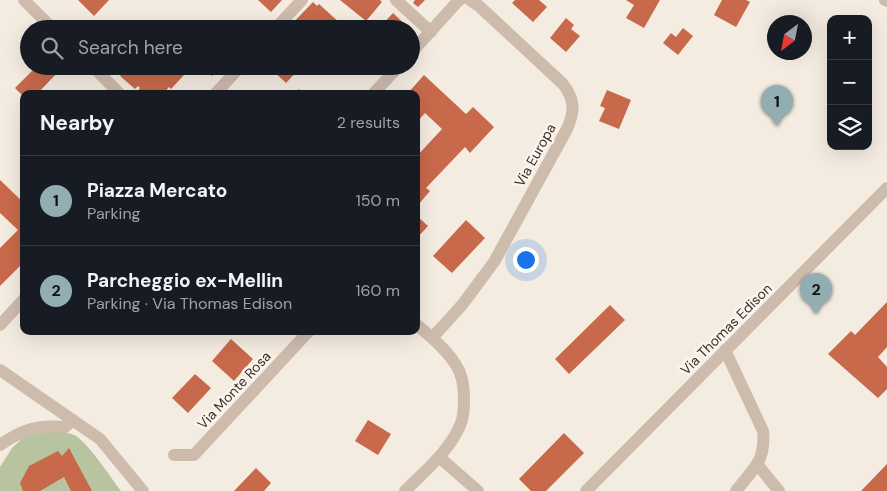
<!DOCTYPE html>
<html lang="en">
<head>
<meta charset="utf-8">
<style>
	:root { --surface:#171b24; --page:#242831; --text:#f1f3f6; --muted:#9ea1a6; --line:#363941; --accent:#92aeb2 }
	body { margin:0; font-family:"DM Sans",sans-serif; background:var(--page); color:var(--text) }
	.controls { position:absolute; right:15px; top:15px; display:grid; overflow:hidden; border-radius:10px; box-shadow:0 5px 20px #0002 }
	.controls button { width:45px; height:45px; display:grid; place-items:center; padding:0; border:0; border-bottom:1px solid var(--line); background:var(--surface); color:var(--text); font:25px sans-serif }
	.compass { position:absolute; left:767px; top:15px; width:45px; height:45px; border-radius:50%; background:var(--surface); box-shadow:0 5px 20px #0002; rotate:212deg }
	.you { position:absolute; left:525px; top:259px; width:18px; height:18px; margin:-12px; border:4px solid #fff; border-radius:50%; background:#1a73e8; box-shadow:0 0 0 8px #1a73e833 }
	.badge { display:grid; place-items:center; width:32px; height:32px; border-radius:50%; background:var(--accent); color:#111; font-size:16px; font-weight:700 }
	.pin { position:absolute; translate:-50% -41px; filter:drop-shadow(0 1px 2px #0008) }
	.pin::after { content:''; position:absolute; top:26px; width:18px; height:15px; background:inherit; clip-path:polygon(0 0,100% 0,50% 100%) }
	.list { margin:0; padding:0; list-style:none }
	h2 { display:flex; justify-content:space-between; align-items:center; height:65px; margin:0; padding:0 20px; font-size:21px }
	h2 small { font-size:16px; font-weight:400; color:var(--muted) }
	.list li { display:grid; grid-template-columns:32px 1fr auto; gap:15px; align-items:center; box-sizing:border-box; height:90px; padding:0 20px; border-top:1px solid var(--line) }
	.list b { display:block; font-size:19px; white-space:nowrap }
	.list p { margin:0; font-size:16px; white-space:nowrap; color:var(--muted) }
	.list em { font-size:16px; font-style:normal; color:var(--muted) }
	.icon { flex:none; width:28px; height:28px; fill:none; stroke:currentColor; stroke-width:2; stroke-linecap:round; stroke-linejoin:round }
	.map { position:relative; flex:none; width:887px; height:491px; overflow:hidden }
	.search { position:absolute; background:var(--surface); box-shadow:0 5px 20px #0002; left:20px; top:20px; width:400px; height:55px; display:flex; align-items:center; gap:12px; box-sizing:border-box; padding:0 18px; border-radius:28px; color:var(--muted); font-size:19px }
	.panel { position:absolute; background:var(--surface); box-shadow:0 5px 20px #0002; left:20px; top:90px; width:400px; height:245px; border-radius:10px }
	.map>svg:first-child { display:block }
	.green { fill:#b8c4a0 }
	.building { fill:#c8694b }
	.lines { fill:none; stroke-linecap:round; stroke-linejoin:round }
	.street { stroke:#cdbbac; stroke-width:12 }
	.labels { text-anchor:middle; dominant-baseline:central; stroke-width:5; stroke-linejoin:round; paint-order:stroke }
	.street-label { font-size:14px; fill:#3b302b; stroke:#fbf5ee }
</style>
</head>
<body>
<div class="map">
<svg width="887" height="491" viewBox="0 0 887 491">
	<rect width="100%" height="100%" fill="#f4ebe1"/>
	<path class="green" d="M53,431C61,432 69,432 76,436C89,444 111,478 121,491H0V467L12,448L25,436Z"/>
	<path class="building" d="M78,0H109L94,16Z
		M258,0H282L271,12Z
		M340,0H380L382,2L366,21Z
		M415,0H425L418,7L413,3Z
		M515,0H539L547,7L533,22L512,3Z
		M626,0H660L644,28L626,18L634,5Z
		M722,0H746L750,2L736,27L714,15Z
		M313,2L317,6L319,4L341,24L338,27L339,29H287Z
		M393,13L410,29H378Z
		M566,18L574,25L571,29L580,36L566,52L550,38Z
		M683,28L693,36L678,55L663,43L671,33L676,37Z
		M31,66H54L59,71L37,94H24V97L15,88L34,69Z
		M129,66H150L153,70L150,73L152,75L160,66H175L184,75L171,89L169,87L163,94H135L140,88L138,86L135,89L120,76Z
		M201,66H221L212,76Z
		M268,66H302L286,83Z
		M371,66H382L377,72Z
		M424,75L466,114L473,107L494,127L470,153L465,147L426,188L430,191L418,205L416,203V157L442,129L425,113L416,123V94H407Z
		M299,89L304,94H295Z
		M607,90L631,100L619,129L599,121L605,108L600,106Z
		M0,180L24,203V262L0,286V248L18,230L0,213Z
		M416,215L428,226L416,239Z
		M466,220L485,238L452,273L433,256Z
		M887,302V347L878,357L887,367V389L878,398L828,354L851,331L855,335Z
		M610,305L625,320L569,374L555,359Z
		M231,339L253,359L234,381L212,361Z
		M195,374L211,388L188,413L172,398Z
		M368,420L391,434L378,455L355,441Z
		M564,433L584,453L546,491H531L519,479Z
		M69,448L92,491H71L64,477L40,491H23L20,483L29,466L58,451L62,456Z
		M887,464V491H861Z
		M256,468L271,483L264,491H234Z"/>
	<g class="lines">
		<path class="street" d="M24,0L53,29
			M396,0L431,32
			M885,0L887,1
			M275,29L302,0
			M411,53L459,0H460
			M92,66L120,94
			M215,94L241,66
			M373,94L399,66
			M0,325L24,299
			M432,338L462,305L494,262L567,129C575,111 575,100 563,84L479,6L470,0
			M725,350L763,431C766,461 753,469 736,491
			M0,370L100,439L143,491
			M0,445C23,429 37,425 65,427L73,420
			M174,455H194L309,331
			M439,457L478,491
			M757,464L779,491
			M405,491C424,472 454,447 462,420C464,413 464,405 464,398C464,386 462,374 456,365C446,349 430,336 416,324
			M586,491L887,188"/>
	</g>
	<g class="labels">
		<g class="street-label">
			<text transform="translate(535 155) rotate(-61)">Via Europa</text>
			<text transform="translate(726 329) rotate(-45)">Via Thomas Edison</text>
			<text transform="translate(234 390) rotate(-47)">Via Monte Rosa</text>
		</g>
	</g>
</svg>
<div class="controls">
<button>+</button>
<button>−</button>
<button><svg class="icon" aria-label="layers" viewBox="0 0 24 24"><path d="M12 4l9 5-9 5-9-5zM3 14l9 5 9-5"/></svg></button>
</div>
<svg class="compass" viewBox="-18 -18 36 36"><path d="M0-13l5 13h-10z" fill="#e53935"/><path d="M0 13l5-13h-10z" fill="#9ea1a6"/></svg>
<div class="you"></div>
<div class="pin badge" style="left:777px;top:126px">1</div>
<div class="pin badge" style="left:816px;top:314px">2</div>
<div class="search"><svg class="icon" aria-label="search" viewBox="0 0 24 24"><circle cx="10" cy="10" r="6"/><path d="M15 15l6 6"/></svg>Search here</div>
<section class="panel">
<h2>Nearby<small>2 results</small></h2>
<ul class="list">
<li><span class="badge">1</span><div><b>Piazza Mercato</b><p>Parking</p></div><em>150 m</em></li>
<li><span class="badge">2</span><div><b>Parcheggio ex-Mellin</b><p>Parking · Via Thomas Edison</p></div><em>160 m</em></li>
</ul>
</section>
</div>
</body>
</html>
